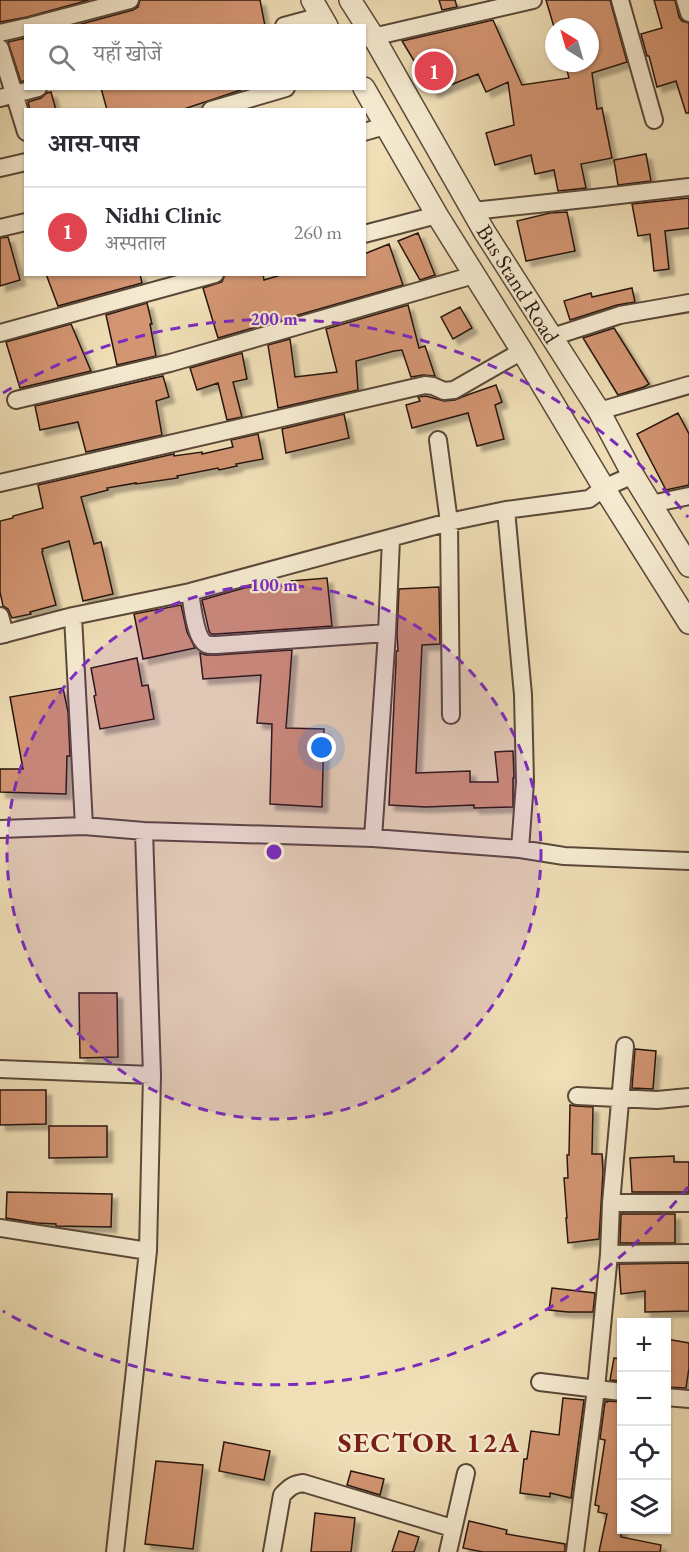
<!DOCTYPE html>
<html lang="hi">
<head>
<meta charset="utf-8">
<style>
	:root { --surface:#fff; --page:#f7f7f7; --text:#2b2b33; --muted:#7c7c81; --line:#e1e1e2; --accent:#0f766e }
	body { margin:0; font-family:"EB Garamond","Noto Serif Devanagari",serif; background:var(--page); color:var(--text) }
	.controls { position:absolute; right:18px; bottom:18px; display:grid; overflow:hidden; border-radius:0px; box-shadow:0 2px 4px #0004 }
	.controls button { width:54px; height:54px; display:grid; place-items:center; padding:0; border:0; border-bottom:2px solid var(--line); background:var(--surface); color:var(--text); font:30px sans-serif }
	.compass { position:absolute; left:545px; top:18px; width:54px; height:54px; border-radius:50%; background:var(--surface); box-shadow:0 2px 4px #0004; rotate:323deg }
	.you { position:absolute; left:322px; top:748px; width:21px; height:21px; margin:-15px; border:4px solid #fff; border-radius:50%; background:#1a73e8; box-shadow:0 0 0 9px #1a73e833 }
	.badge { display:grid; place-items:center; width:39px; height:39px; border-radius:50%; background:var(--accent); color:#fff; font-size:20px; font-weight:700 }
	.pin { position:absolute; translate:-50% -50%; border:3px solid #fff; box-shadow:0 2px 6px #0006 }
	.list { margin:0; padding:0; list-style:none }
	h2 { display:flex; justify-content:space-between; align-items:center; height:78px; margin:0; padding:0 24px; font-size:26px }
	h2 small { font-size:20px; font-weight:400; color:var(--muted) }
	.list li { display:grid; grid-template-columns:39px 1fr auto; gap:18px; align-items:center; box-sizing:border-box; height:90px; padding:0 24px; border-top:2px solid var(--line) }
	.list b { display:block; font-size:22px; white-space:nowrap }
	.list p { margin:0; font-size:20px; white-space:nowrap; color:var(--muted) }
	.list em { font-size:20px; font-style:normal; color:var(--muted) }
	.icon { flex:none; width:33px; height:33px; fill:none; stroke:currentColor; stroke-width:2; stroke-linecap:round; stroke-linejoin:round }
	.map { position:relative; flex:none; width:689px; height:1552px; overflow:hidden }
	.search { position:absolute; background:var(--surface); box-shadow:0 2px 4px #0004; left:24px; top:24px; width:342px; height:66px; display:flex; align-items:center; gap:15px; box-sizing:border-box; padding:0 21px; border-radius:0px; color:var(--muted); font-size:22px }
	.panel { position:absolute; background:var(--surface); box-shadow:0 2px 4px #0004; left:24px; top:108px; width:342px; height:168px; border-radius:0px }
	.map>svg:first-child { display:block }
	.building { fill:#d39572; stroke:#28160e; stroke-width:1.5; filter:url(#shadow) }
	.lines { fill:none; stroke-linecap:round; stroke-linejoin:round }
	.minor-casing { stroke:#5a4838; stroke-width:20 }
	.tertiary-casing { stroke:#5a4838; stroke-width:24 }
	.minor { stroke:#f5ead0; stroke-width:16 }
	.tertiary { stroke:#f5ead0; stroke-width:21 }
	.ring { fill:none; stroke:#7b2cbf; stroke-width:3; stroke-dasharray:10 8 }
	.labels { text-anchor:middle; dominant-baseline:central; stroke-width:4.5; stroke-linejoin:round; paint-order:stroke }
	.street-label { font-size:22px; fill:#28160e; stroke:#f5ead0 }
	.district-label { font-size:28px; font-weight:bold; letter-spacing:1.5px; fill:#7a1f14; stroke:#f5ead0 }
	.centre { fill:#7b2cbf; stroke:#f5ead0; stroke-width:3 }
	.ring-label { font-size:18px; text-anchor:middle; font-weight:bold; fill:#7b2cbf; stroke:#f5ead0; stroke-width:4.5; stroke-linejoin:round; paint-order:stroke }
</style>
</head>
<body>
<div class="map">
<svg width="689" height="1552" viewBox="0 0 689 1552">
	<defs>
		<filter id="shadow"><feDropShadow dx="5.5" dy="5.5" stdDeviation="1.5" flood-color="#0004"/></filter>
	</defs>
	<rect width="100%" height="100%" fill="#efdeb6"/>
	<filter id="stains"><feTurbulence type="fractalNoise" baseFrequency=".00333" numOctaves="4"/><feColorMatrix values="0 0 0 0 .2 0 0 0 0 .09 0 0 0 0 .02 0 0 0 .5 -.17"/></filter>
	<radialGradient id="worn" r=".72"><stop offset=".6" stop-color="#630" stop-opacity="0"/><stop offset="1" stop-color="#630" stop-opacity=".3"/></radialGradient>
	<path class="building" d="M0,0H89L27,17L0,22Z
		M140,0H260L265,26H74L133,10L138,7Z
		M439,0H455L457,7L442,10Z
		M546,0H610L627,62L592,73L597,109L602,108L612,158L581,164L586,188L558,191L554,170L535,174L531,155L495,165L486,133L514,125L508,82L486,92L478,74L433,92L402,41L493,20L522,85L569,78L565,63H590V27H554Z
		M654,0H675L679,17L682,21L689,23V113H686L676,81L657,87L649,56H647L641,34L662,28Z
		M26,38V80L21,82L8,42Z
		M101,88H241V90L181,110H107Z
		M51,92L56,110H30L28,102L41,98L47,93Z
		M646,154L651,181L618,185L614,160Z
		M689,198V228L665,231L669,269L654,271L650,234L638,236L632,204Z
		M567,212L575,251L526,261L517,221L550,213Z
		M418,233L435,275L420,280L398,241Z
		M8,237L20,280L0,286V238Z
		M389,244L403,285L218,338L203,288L222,282L225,274H263L264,280L284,274H364V254Z
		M46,274H140L142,283L58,306Z
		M632,288L635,302L617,305L570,320L564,301L591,293L592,297Z
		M147,303L152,324H150L156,356L117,365L106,315Z
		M408,305L419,348L425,346L435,376L423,375L411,377L402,350L394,351L356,361L358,390L278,408L268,345L290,339L295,377L337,372L326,329Z
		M460,307L472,328L453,339L441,317Z
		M71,324L91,371L20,388L6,342Z
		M614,328L649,384L644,387L618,395L583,338Z
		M242,353L247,379L233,382L242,417L227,420L218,383L197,390L190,368Z
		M163,376L169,397L156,401L162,435L86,452L78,422L40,430L35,406Z
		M496,385L502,402L495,405L504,439L477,446L468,413L412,428L406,405L420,401L418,397L426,396L444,401L455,400L467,395Z
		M678,413L689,434V485L666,490L637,434Z
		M344,414L349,438L286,453L282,429Z
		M258,434L263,459L236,464L237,466L219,470L218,468L177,476L178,478L136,484V483L107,488L108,490L81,497L94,544L101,542L113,594L83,601L69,541L42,549L43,551L42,552L56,605L30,612L31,614L12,618L8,609L3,606L0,592V521L13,518V516L43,508L38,485L169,455L174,454V456L202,452V454L233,447L231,440Z
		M327,578L332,626L216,634H211L209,631L202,600L244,588L259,586V588L291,585V581Z
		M439,587L440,644L422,645L416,773L470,771V782H498L495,752L513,751L514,778H513V807L474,808V805L426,807L389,805L396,663V651H398L397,634L399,589Z
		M181,605L187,632L195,648L143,659L134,614Z
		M292,650L286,728L324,729L322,807L270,804L272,724L257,723L261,675L203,679L200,653L206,655H217Z
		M137,658L142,686L148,685L154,719L100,729L94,696L96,695L91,668Z
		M63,688L68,712L70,756H67L66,794L0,792V769H23L10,697Z
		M79,993H117L118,1057L80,1058Z
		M635,1049L656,1051L653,1089L632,1088Z
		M0,1090H46V1124L0,1125Z
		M570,1105L576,1106L593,1107L592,1154H602L603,1172L599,1239L568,1243L566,1218H567L564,1178H568L567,1155H569Z
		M49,1126H107V1157L49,1158Z
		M674,1156V1162H689V1192H632L630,1158Z
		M7,1192L112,1194L111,1227L56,1226V1224L37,1223L6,1218Z
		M621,1214H675V1243H620Z
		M689,1263V1311L645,1312V1291L621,1294L619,1264Z
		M552,1288L595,1293L593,1312H568L549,1310Z
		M666,1339L689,1343V1368L686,1388L666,1387Z
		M614,1358L621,1359V1381L610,1380Z
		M563,1398L584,1400L571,1498L550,1493V1497L520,1493L524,1459H527L531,1431L559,1435Z
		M607,1401L621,1402V1537L661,1545L660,1552H599L607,1514L598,1512L599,1506L595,1505L605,1440L600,1439L605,1402H607Z
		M224,1442L270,1451L264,1480L219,1471Z
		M156,1461L203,1465L193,1549L145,1544Z
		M351,1471L384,1479L380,1495L347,1485Z
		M315,1513L355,1518L351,1552H311Z
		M469,1521L507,1530L506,1534L565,1544V1552H483L463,1548Z
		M399,1531L419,1537L414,1552H392Z"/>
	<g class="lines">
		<defs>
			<path id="minor" d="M620,0L654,120
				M685,0L689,13
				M31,26L130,0
				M284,26L321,16
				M0,33L26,27
				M364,39L533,0
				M0,48L26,132
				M0,98L38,88
				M211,110L286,88
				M364,132L385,126
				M0,168L26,162
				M473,211L594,198L689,187
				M0,228L26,222
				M364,234L437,215
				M0,333L215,274
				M552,337L620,315L689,303
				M16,400L170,363L474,275
				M599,411L689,385
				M438,440L449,522L451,715
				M0,483L425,385L433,386L444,391L454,390L522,351
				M651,504L689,496
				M506,510L523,695L525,782L520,849
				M190,592C192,604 195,638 206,644C208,645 213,645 216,645L387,633
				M0,616L5,634
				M73,616L84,826
				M0,635L73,616L190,592L449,522L506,510L589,499L604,488L633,475
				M0,829L84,826L144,831L373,838L520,849L564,856L689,861
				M373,838L387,633L391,539
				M0,1069L152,1075
				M577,1096L657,1100L689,1097
				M611,1203H689
				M0,1228L148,1251
				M609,1254L689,1253
				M540,1382L622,1392
				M666,1397L689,1399
				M115,1552L148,1251L152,1075L144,831
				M272,1552L282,1495C289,1488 293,1484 303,1483L452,1528
				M448,1552L466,1473
				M575,1552L596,1389L609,1254L611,1203L625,1046"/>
			<path id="tertiary" d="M312,0L327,26
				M350,0L373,36L484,231L599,411L633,475L689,566
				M364,88L437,215L522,351L604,488L689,623"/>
		</defs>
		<use href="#minor" class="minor-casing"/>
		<use href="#tertiary" class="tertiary-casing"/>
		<use href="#minor" class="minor"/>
		<use href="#tertiary" class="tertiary"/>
	</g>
	<circle cx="274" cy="852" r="267" fill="#7b2cbf" fill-opacity=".12"/>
	<g class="ring">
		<circle cx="274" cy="852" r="267"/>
		<path d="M688 1187A533 533 0 0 1 3 1311M3 393A533 533 0 0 1 688 517"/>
	</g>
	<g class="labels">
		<g class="street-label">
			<text transform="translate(518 284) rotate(58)">Bus Stand Road</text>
		</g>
		<g class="district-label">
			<text x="429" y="1442">SECTOR 12A</text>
		</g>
	</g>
	<circle cx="274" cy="852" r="9" class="centre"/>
	<g class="ring-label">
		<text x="274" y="325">200 m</text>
		<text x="274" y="591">100 m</text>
	</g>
	<rect width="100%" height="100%" filter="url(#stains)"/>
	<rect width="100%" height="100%" fill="url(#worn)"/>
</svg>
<div class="controls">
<button>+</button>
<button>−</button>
<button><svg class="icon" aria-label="locate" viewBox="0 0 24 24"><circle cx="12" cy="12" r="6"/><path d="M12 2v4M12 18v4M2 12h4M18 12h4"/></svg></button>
<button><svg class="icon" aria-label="layers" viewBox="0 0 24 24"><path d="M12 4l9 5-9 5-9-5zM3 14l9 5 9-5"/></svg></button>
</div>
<svg class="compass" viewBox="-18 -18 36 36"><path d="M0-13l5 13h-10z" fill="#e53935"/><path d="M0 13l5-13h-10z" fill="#7c7c81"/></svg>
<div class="you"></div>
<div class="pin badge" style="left:434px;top:71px;background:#e0444e">1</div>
<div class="search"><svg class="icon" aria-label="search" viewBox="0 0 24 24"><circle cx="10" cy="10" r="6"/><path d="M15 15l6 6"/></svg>यहाँ खोजें</div>
<section class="panel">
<h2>आस-पास<small></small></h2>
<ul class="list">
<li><span class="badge" style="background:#e0444e">1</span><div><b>Nidhi Clinic</b><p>अस्पताल</p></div><em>260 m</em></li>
</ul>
</section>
</div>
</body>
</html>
